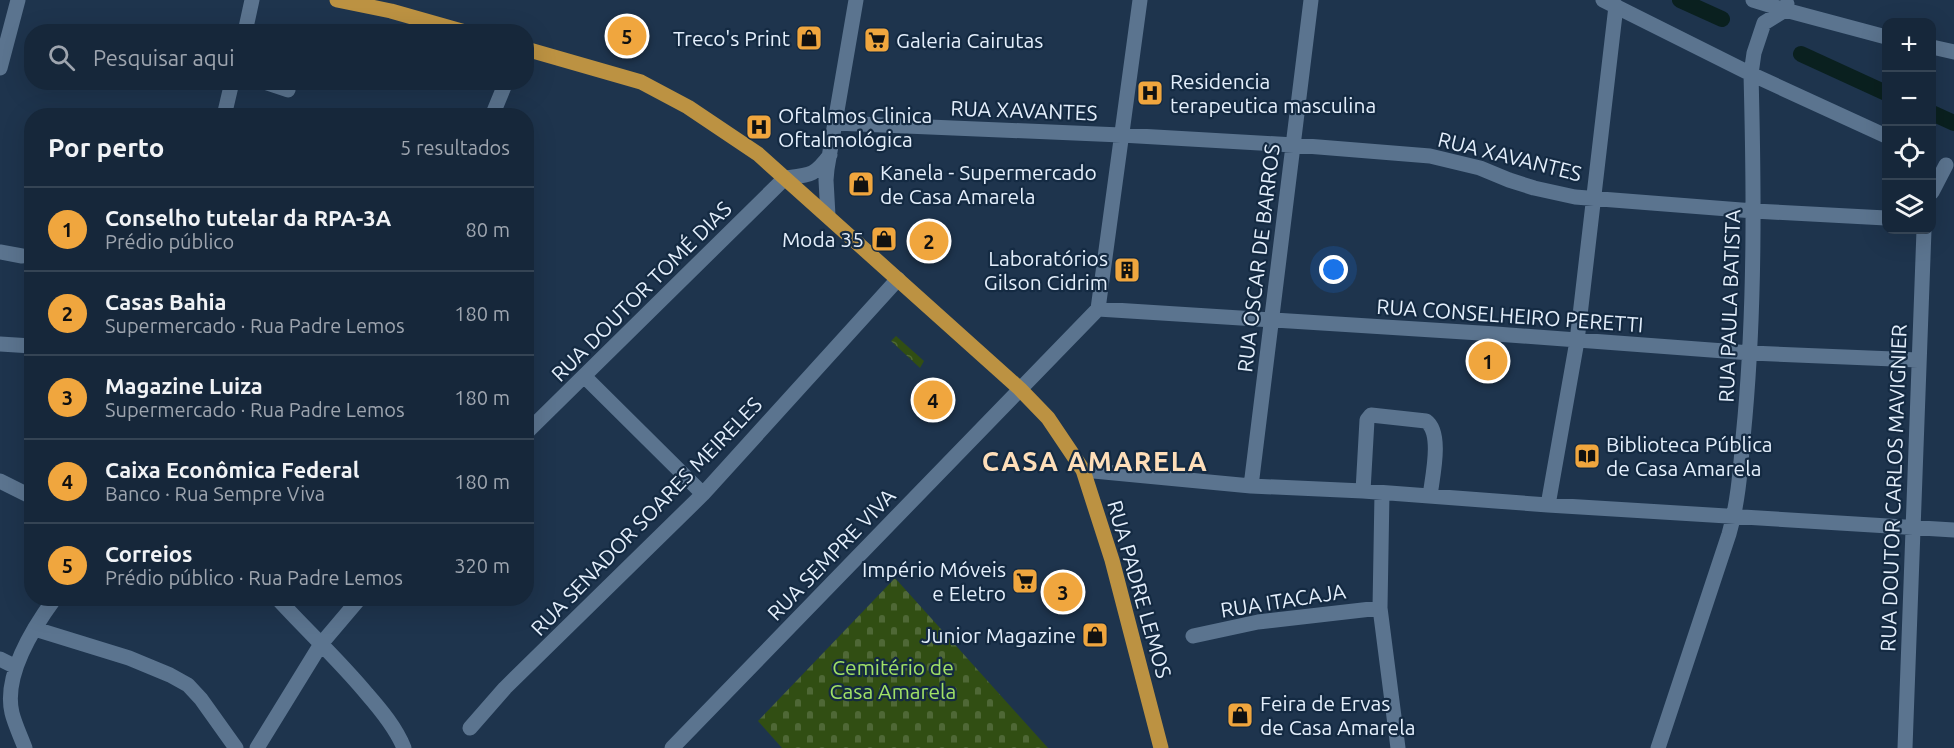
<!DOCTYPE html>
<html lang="pt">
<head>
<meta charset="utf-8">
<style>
	:root { --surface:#16273a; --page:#233345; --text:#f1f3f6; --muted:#9ea5af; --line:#354454; --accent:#f0a63e }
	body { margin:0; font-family:Ubuntu,sans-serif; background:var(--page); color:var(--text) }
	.controls { position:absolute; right:18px; top:18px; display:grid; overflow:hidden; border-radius:12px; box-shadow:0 6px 24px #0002 }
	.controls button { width:54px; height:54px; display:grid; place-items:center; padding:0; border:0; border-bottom:2px solid var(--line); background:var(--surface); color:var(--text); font:30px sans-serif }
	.you { position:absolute; left:1334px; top:270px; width:21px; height:21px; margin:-15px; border:4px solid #fff; border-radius:50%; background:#1a73e8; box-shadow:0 0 0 9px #1a73e833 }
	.badge { display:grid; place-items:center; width:39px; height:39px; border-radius:50%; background:var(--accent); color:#111; font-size:20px; font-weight:700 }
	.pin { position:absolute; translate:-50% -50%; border:3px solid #fff; box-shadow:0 2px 6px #0006 }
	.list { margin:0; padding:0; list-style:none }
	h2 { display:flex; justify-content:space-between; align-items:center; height:78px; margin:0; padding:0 24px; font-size:26px }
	h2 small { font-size:20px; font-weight:400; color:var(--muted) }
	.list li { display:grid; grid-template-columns:39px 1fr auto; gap:18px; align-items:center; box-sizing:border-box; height:84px; padding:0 24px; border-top:2px solid var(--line) }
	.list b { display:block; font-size:22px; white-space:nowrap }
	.list p { margin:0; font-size:20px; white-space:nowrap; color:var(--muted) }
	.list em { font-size:20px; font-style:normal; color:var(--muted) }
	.icon { flex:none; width:33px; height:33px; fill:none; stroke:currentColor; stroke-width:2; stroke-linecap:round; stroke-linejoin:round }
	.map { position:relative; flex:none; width:1954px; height:748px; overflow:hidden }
	.search { position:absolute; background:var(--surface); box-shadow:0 6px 24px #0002; left:24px; top:24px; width:510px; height:66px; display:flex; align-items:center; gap:15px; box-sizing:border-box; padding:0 21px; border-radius:24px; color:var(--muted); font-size:22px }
	.panel { position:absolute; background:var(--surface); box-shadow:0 6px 24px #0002; left:24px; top:108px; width:510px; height:498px; border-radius:24px }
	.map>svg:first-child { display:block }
	.cemetery { fill:url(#cemetery-stones) }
	.park { fill:url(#park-crowns) }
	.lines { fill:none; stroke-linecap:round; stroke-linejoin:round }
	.canal { stroke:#0a201f; stroke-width:16 }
	.minor { stroke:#5b748f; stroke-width:15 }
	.major { stroke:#bc9242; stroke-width:15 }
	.labels { text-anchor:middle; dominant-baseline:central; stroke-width:4.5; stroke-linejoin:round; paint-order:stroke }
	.poi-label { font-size:21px; fill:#e4effc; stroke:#142a42; text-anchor:start }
	.street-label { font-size:21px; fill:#e4effc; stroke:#142a42 }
	.park-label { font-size:21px; fill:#a1e166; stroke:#142a42 }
	.district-label { font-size:27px; font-weight:bold; letter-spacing:1.5px; fill:#fedeb9; stroke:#142a42 }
</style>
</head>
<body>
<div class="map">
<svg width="1954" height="748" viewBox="0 0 1954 748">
	<defs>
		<pattern id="cemetery-stones" width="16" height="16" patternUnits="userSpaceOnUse" patternTransform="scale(1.5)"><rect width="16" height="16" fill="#314e13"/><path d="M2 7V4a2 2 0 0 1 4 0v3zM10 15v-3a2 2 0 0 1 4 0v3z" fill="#4f6836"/></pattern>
		<pattern id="park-crowns" width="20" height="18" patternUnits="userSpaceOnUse" patternTransform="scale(1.5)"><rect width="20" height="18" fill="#314e13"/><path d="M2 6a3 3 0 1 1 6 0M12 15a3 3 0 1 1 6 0" fill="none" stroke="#4f6836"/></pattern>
	</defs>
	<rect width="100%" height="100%" fill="#1e344d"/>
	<path class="cemetery" d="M895,578L1048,748H782L758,721Z"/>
	<path class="park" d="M896,336L924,361L920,368L891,341Z"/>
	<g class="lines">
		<path class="canal" d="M1680,0L1722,19
			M1801,54L1886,93
			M1932,113L1954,123"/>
		<path class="minor" d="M1603,0L1751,74L1886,136
			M1753,0L1785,10L1787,4
			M245,32L252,0
			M1932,47L1954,52
			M0,68L18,0
			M264,82L288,90
			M224,116L232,82
			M492,116L506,82
			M835,123L1121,135L1294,145L1430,156L1480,168L1509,180L1534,188L1575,197L1754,211L1886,218
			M1932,192L1946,165
			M828,216L826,180L827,169L856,0
			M0,252L22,256
			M1098,309L1496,334L1751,353L1918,360
			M0,344L32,346
			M585,377L703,494
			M526,433L785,178C811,175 814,176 830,155
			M1083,470L1251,486L1363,491L1548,505L1954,530
			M0,481L32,497
			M1251,486L1311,0
			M1363,491L1367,420L1371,415L1426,421C1443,433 1432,478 1430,496
			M1382,493L1380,608L1398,748
			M1548,505L1577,341L1616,6
			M277,598C307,631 339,660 367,694C381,710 396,728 404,748
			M35,629L129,658L170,675L188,685L201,699L236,748
			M1193,636L1258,622L1380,608
			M0,659L16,667
			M470,728L505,688L703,494L898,279
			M25,748C21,737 15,725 12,713C3,675 33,628 55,598
			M257,748L321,644L360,598
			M672,748L1098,309L1140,0
			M1658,748L1729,534C1740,496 1741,456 1745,417C1755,303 1754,189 1751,74L1754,53L1764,23L1785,10L1886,37
			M1905,748L1924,230"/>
		<path class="major" d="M337,0L391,11L465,32
			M526,49L641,82L688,107L758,154L1020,389L1048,418L1083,470L1112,560L1161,748"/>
	</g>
	<defs>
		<symbol id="shop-square" viewBox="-11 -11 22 22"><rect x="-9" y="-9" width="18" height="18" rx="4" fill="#f0a63e" stroke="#142a42"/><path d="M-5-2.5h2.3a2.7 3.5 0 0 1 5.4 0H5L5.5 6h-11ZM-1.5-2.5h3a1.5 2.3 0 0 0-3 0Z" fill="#111"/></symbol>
		<symbol id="supermarket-square" viewBox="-11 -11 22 22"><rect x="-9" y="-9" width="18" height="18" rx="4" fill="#f0a63e" stroke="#142a42"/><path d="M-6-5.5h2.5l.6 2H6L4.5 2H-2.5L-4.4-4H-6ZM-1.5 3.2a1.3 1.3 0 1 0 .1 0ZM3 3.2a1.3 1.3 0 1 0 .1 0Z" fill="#111"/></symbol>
		<symbol id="hospital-square" viewBox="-11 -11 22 22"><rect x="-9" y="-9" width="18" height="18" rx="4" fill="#f0a63e" stroke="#142a42"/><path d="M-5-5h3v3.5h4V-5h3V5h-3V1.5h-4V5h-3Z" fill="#111"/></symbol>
		<symbol id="building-square" viewBox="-11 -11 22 22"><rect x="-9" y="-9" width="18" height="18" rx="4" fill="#f0a63e" stroke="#142a42"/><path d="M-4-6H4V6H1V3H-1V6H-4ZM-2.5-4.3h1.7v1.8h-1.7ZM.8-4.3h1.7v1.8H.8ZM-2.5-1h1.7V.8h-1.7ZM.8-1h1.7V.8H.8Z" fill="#111"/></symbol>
		<symbol id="library-square" viewBox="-11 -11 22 22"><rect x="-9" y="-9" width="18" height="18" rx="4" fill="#f0a63e" stroke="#142a42"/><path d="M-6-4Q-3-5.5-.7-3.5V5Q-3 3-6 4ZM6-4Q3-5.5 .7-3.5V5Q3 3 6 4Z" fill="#111"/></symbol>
	</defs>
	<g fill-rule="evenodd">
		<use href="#shop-square" x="794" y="23" width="30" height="30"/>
		<use href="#supermarket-square" x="862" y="25" width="30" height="30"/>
		<use href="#hospital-square" x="1135" y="78" width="30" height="30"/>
		<use href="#hospital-square" x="744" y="112" width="30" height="30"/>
		<use href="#shop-square" x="846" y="169" width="30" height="30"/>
		<use href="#shop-square" x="869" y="224" width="30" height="30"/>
		<use href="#building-square" x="1112" y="255" width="30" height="30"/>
		<use href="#library-square" x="1572" y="441" width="30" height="30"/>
		<use href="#supermarket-square" x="1010" y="566" width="30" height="30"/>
		<use href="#shop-square" x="1080" y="620" width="30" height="30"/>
		<use href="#shop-square" x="1225" y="700" width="30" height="30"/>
	</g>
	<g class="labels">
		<g class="poi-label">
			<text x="790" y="38" text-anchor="end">Treco's Print</text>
			<text x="896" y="40">Galeria Cairutas</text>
			<text x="1170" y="81">Residencia<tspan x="1170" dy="24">terapeutica masculina</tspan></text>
			<text x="778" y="115">Oftalmos Clinica<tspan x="778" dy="24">Oftalmológica</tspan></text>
			<text x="880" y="172">Kanela - Supermercado<tspan x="880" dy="24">de Casa Amarela</tspan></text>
			<text x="864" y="239" text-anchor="end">Moda 35</text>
			<text x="1108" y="258" text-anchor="end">Laboratórios<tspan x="1108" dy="24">Gilson Cidrim</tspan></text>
			<text x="1606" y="444">Biblioteca Pública<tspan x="1606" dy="24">de Casa Amarela</tspan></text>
			<text x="1006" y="569" text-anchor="end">Império Móveis<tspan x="1006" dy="24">e Eletro</tspan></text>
			<text x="1076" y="635" text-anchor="end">Junior Magazine</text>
			<text x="1260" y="703">Feira de Ervas<tspan x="1260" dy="24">de Casa Amarela</tspan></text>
		</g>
		<g class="street-label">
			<text transform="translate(1024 110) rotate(2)">RUA XAVANTES</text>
			<text transform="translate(1510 156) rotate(14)">RUA XAVANTES</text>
			<text transform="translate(1258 258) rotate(-83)">RUA OSCAR DE BARROS</text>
			<text transform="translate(641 291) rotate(-45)">RUA DOUTOR TOMÉ DIAS</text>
			<text transform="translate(1729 306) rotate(-88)">RUA PAULA BATISTA</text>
			<text transform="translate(1510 315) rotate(4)">RUA CONSELHEIRO PERETTI</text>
			<text transform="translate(1893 488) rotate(-88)">RUA DOUTOR CARLOS MAVIGNIER</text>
			<text transform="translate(646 516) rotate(-46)">RUA SENADOR SOARES MEIRELES</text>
			<text transform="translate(831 554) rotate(-46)">RUA SEMPRE VIVA</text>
			<text transform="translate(1140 589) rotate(74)">RUA PADRE LEMOS</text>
			<text transform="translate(1283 600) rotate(-9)">RUA ITACAJA</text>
		</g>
		<g class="park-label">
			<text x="893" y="667">Cemitério de<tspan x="893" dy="24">Casa Amarela</tspan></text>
		</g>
		<g class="district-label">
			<text x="1095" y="461">CASA AMARELA</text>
		</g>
	</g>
</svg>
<div class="controls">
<button>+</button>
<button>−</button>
<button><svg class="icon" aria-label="locate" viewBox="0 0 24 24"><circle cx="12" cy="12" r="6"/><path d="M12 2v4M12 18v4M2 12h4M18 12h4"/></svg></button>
<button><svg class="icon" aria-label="layers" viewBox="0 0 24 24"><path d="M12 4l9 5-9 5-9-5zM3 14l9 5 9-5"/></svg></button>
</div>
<div class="you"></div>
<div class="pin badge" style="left:1488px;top:361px">1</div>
<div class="pin badge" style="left:929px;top:241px">2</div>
<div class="pin badge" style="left:1063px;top:592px">3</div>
<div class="pin badge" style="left:933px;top:400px">4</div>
<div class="pin badge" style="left:627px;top:36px">5</div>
<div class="search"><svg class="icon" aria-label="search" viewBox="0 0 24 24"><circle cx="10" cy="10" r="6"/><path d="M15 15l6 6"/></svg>Pesquisar aqui</div>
<section class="panel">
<h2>Por perto<small>5 resultados</small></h2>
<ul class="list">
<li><span class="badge">1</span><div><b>Conselho tutelar da RPA-3A</b><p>Prédio público</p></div><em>80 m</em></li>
<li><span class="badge">2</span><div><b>Casas Bahia</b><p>Supermercado · Rua Padre Lemos</p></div><em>180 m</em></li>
<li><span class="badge">3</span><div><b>Magazine Luiza</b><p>Supermercado · Rua Padre Lemos</p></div><em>180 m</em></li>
<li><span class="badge">4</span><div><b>Caixa Econômica Federal</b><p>Banco · Rua Sempre Viva</p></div><em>180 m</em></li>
<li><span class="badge">5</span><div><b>Correios</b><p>Prédio público · Rua Padre Lemos</p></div><em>320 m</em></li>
</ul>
</section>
</div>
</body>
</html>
